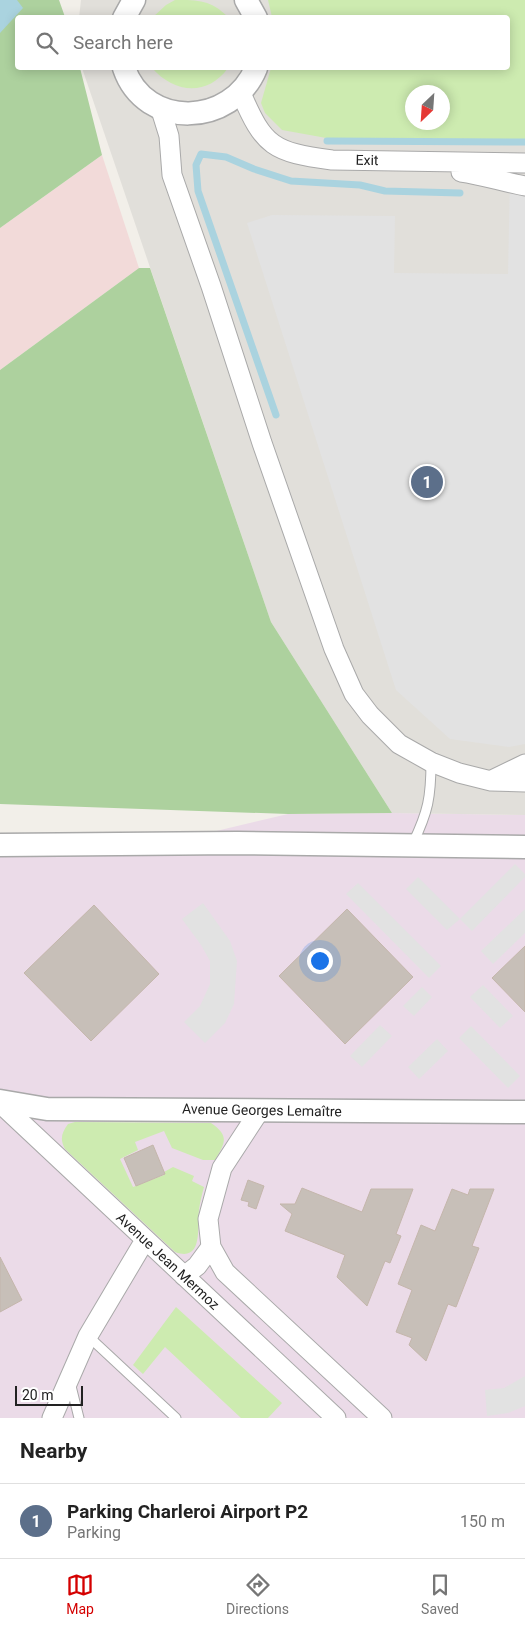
<!DOCTYPE html>
<html lang="en">
<head>
<meta charset="utf-8">
<style>
	:root { --surface:#fff; --page:#f6f6f6; --text:#222; --muted:#767676; --line:#e0e0e0; --accent:#d40000 }
	body { margin:0; font-family:Roboto,sans-serif; background:var(--page); color:var(--text) }
	.compass { position:absolute; left:405px; top:85px; width:45px; height:45px; border-radius:50%; background:var(--surface); box-shadow:0 2px 12px #0003; rotate:205deg }
	.scale { position:absolute; left:15px; bottom:12px; width:68px; box-sizing:border-box; padding-left:5px; border:2px solid #222; border-top:0; font-size:14px; line-height:18px; white-space:nowrap; color:#222; -webkit-text-stroke:4px #fff; paint-order:stroke }
	.you { position:absolute; left:319px; top:960px; width:18px; height:18px; margin:-12px; border:4px solid #fff; border-radius:50%; background:#1a73e8; box-shadow:0 0 0 8px #1a73e833 }
	.badge { display:grid; place-items:center; width:32px; height:32px; border-radius:50%; background:var(--accent); color:#fff; font-size:16px; font-weight:700 }
	.pin { position:absolute; translate:-50% -50%; border:2px solid #fff; box-shadow:0 1px 5px #0006 }
	.list { margin:0; padding:0; list-style:none }
	h2 { display:flex; justify-content:space-between; align-items:center; height:65px; margin:0; padding:0 20px; font-size:21px }
	h2 small { font-size:16px; font-weight:400; color:var(--muted) }
	.list li { display:grid; grid-template-columns:32px 1fr auto; gap:15px; align-items:center; box-sizing:border-box; height:75px; padding:0 20px; border-top:1px solid var(--line) }
	.list b { display:block; font-size:19px; white-space:nowrap }
	.list p { margin:0; font-size:16px; white-space:nowrap; color:var(--muted) }
	.list em { font-size:16px; font-style:normal; color:var(--muted) }
	.icon { flex:none; width:28px; height:28px; fill:none; stroke:currentColor; stroke-width:2; stroke-linecap:round; stroke-linejoin:round }
	.map { position:relative; flex:none; width:525px; height:1418px; overflow:hidden }
	.search { position:absolute; background:var(--surface); box-shadow:0 2px 12px #0003; left:15px; right:15px; top:15px; height:55px; display:flex; align-items:center; gap:12px; box-sizing:border-box; padding:0 18px; border-radius:5px; color:var(--muted); font-size:19px }
	.sheet { height:140px; background:var(--surface) }
	nav { display:flex; justify-content:space-around; align-items:center; box-sizing:border-box; height:70px; border-top:1px solid var(--line); background:var(--surface); font-size:14px; color:var(--muted) }
	nav a { display:grid; justify-items:center; gap:2px }
	nav .on { color:var(--accent) }
	.map>svg:first-child { display:block }
	.commercial { fill:#f2dad9 }
	.industrial { fill:#ebdbe8 }
	.airport { fill:#e1dfda; fill-rule:evenodd }
	.grass { fill:#cdebb0; fill-rule:evenodd }
	.forest { fill:#add19e }
	.parking { fill:#e2e2e2 }
	.water { fill:#aad3df }
	.lines { fill:none; stroke-linecap:round; stroke-linejoin:round }
	.stream { stroke:#aad3df; stroke-width:7 }
	.building { fill:#c7bfb8; stroke:#c4b6ab }
	.service-casing { stroke:#a9a9a9; stroke-width:11 }
	.minor-casing { stroke:#a9a9a9; stroke-width:21 }
	.tertiary-casing { stroke:#a9a9a9; stroke-width:25 }
	.service { stroke:#fff; stroke-width:9 }
	.minor { stroke:#fff; stroke-width:19 }
	.tertiary { stroke:#fff; stroke-width:22 }
	.labels { text-anchor:middle; dominant-baseline:central; stroke-width:4.5; stroke-linejoin:round; paint-order:stroke }
	.street-label { font-size:14px; fill:#222; stroke:#fff }
</style>
</head>
<body>
<div class="map">
<svg width="525" height="1418" viewBox="0 0 525 1418">
	<rect width="100%" height="100%" fill="#f2efe9"/>
	<path class="commercial" d="M102,155L139,268L0,370V228Z"/>
	<path class="industrial" d="M392,813L525,815V1418H0V845L166,843L288,814Z"/>
	<path class="airport" d="M81,0H525V815L392,813L271,622L82,68H508V18H79ZM412,92H442V122H412Z"/>
	<path class="grass" d="M175,0C199,0 211,0 228,17H153L166,5Z
		M268,0H525V139L343,141L282,130L265,113L261,103L271,68H508V18L272,17ZM412,92H442V122H412Z
		M152,68H228C207,97 174,93 152,68Z
		M75,1122L211,1123C230,1136 225,1143 215,1160H203L172,1148L164,1131L135,1142L138,1150L120,1159L133,1187L164,1175V1172L173,1167L194,1176L192,1181L204,1187C202,1194 200,1202 199,1210C197,1225 204,1263 175,1252L65,1149C60,1139 61,1134 68,1124Z
		M176,1307L282,1403L268,1418H241L165,1347L143,1374L133,1365Z"/>
	<path class="forest" d="M0,0H59L65,17L18,18V68H80L102,155L0,228Z
		M139,268H150L271,622L392,813L288,814L0,804V370Z"/>
	<path class="parking" d="M510,176H525V744L509,747L450,739L396,690L247,223L272,215L395,216L394,273L508,274Z
		M515,864L525,874V877L472,931L460,919L447,930L406,889L418,877L460,919Z
		M358,883L441,966L429,978L346,894Z
		M203,903L230,941L237,961L234,1004L225,1023L205,1043L184,1022L200,1006L210,984V961L201,945L182,919Z
		M525,909V933L493,964L481,951Z
		M483,985L513,1016L500,1028L470,997Z
		M422,987L432,997L414,1016L403,1006Z
		M380,1025L392,1036L362,1067L350,1056Z
		M471,1026L520,1076L508,1088L459,1038Z
		M437,1039L448,1051L419,1079L408,1067Z
		M525,1376V1406L508,1413L487,1416L485,1390L504,1388Z"/>
	<path class="water" d="M0,0H17L23,8L0,33Z"/>
	<g class="lines">
		<path class="stream" d="M327,141L525,142
			M276,415L198,191L196,165L201,154L226,157L254,169L291,181L360,185L385,191L460,193"/>
	</g>
	<path class="building" d="M94,905L159,974L91,1041L24,973Z
		M347,909L413,977L345,1044L279,976Z
		M525,946V1012L492,978Z
		M153,1145L165,1174L136,1186L124,1158Z
		M248,1180L264,1186L256,1209L248,1206L249,1202L241,1200Z
		M302,1188L362,1212L371,1189H413L396,1234L401,1236L390,1263L385,1261L367,1306L337,1277L345,1255L285,1231L292,1214L280,1204H295Z
		M452,1189L468,1195L470,1189H494L472,1246L479,1248L456,1307L448,1304L426,1361L409,1345L412,1338L396,1332L412,1290L398,1284L421,1225L435,1231Z
		M0,1257L22,1300L0,1312Z"/>
	<g class="lines">
		<defs>
			<path id="service" d="M413,843C428,812 431,797 431,762
				M88,1336L176,1418
				M70,1382L79,1418"/>
			<path id="minor" d="M241,93C264,147 273,152 332,160L525,163
				M160,107L169,136L172,175L211,286L262,443L334,649L354,694L370,715L399,744L431,762L459,773L491,781L525,782
				M461,172C483,175 503,182 525,186
				M494,779L525,764
				M0,1103L336,1418
				M260,1110L222,1168L208,1219L211,1247L225,1272L382,1418
				M184,1276L197,1266L211,1247
				M52,1418L88,1336L145,1240"/>
			<path id="tertiary" d="M246,0L256,18
				M124,18L134,0
				M124,68C145,130 232,127 256,68
				M0,845L237,843L525,847
				M0,1101L47,1109L525,1112"/>
		</defs>
		<use href="#service" class="service-casing"/>
		<use href="#minor" class="minor-casing"/>
		<use href="#tertiary" class="tertiary-casing"/>
		<use href="#service" class="service"/>
		<use href="#minor" class="minor"/>
		<use href="#tertiary" class="tertiary"/>
	</g>
	<g class="labels">
		<g class="street-label">
			<text transform="translate(367 160) rotate(1)">Exit</text>
			<text transform="translate(262 1110) rotate(1)">Avenue Georges Lemaître</text>
			<text transform="translate(168 1261) rotate(43)">Avenue Jean Mermoz</text>
		</g>
	</g>
</svg>
<svg class="compass" viewBox="-18 -18 36 36"><path d="M0-13l5 13h-10z" fill="#e53935"/><path d="M0 13l5-13h-10z" fill="#767676"/></svg>
<div class="scale">20 m</div>
<div class="you"></div>
<div class="pin badge" style="left:427px;top:482px;background:#5c6f8a">1</div>
<div class="search"><svg class="icon" aria-label="search" viewBox="0 0 24 24"><circle cx="10" cy="10" r="6"/><path d="M15 15l6 6"/></svg>Search here</div>
</div>
<section class="sheet">
<h2>Nearby<small></small></h2>
<ul class="list">
<li><span class="badge" style="background:#5c6f8a">1</span><div><b>Parking Charleroi Airport P2</b><p>Parking</p></div><em>150 m</em></li>
</ul>
</section>
<nav>
<a class="on"><svg class="icon" aria-label="map" viewBox="0 0 24 24"><path d="M3 6l6-2 6 2 6-2v14l-6 2-6-2-6 2zM9 4v14M15 6v14"/></svg>Map</a>
<a><svg class="icon" aria-label="directions" viewBox="0 0 24 24"><path d="M12 3l9 9-9 9-9-9zM9 14v-3h6M13 9l2 2-2 2"/></svg>Directions</a>
<a><svg class="icon" aria-label="saved" viewBox="0 0 24 24"><path d="M7 4h10v16l-5-4-5 4z"/></svg>Saved</a>
</nav>
</body>
</html>
